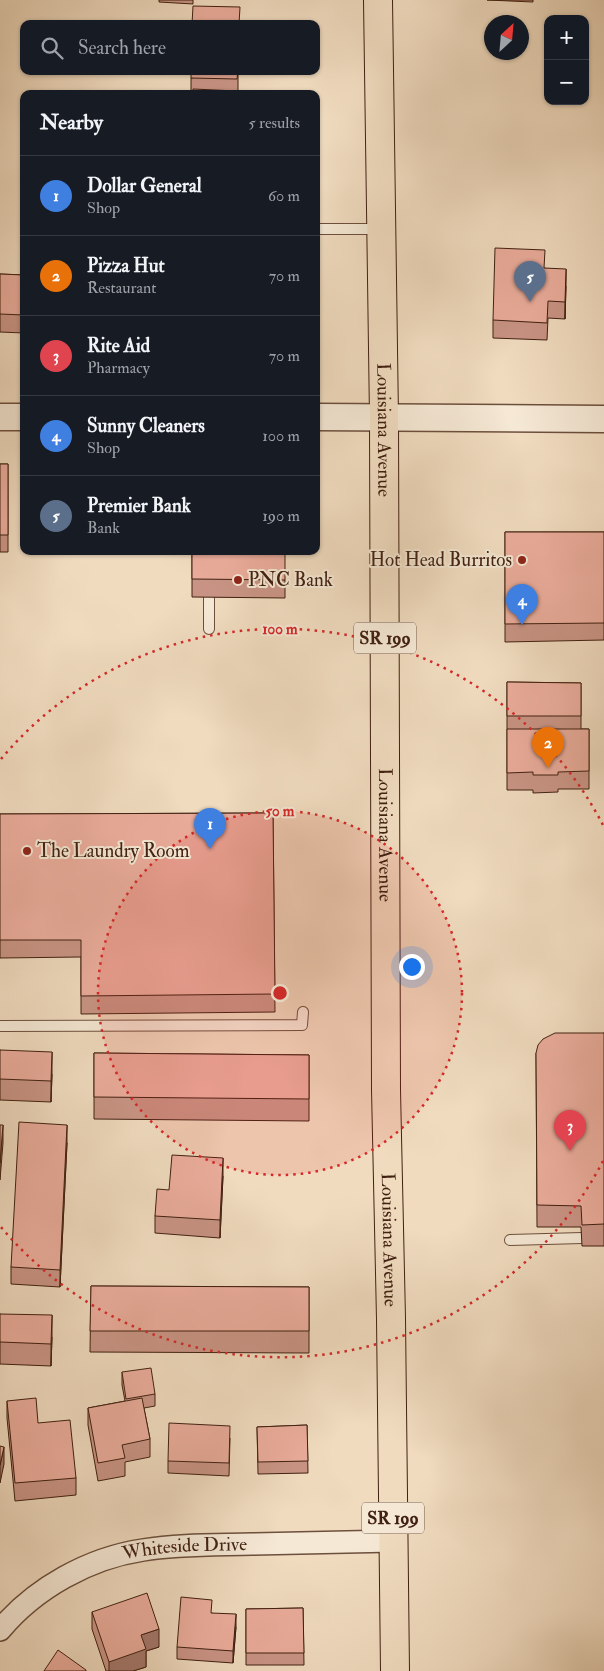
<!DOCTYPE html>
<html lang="en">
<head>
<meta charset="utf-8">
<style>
	:root { --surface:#171b24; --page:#242831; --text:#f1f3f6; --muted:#9ea1a6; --line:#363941; --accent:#c59692 }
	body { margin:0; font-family:"IM FELL Double Pica",serif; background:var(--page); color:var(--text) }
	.controls { position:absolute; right:15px; top:15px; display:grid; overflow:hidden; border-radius:10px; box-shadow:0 1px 4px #0004 }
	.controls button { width:45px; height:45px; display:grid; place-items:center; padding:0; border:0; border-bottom:1px solid var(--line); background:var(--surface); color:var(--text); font:25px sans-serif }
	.compass { position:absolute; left:484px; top:15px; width:45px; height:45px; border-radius:50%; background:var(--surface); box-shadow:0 1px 4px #0004; rotate:26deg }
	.you { position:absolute; left:411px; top:966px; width:18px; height:18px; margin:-12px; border:4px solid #fff; border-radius:50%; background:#1a73e8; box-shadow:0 0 0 8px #1a73e833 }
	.badge { display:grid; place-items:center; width:32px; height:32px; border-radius:50%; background:var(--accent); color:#fff; font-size:16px; font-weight:700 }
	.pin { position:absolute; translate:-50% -41px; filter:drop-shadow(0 1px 2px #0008) }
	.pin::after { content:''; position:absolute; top:26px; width:18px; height:15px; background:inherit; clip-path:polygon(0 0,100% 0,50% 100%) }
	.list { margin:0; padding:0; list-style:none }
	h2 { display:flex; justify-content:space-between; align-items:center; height:65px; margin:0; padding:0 20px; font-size:21px }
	h2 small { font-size:16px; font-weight:400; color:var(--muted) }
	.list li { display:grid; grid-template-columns:32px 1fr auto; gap:15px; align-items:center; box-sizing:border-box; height:80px; padding:0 20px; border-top:1px solid var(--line) }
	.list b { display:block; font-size:19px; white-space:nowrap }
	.list p { margin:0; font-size:16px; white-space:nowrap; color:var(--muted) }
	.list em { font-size:16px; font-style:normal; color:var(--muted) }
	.icon { flex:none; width:28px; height:28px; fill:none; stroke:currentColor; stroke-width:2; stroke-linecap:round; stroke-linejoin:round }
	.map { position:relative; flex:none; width:604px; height:1671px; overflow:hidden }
	.search { position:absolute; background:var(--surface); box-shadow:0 1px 4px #0004; left:20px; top:20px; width:300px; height:55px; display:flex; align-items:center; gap:12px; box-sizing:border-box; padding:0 18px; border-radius:10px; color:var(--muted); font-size:19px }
	.panel { position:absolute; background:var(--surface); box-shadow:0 1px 4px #0004; left:20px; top:90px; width:300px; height:465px; border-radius:10px }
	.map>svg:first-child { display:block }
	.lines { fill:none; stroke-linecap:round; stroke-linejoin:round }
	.service-casing { stroke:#6c4f3c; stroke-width:12 }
	.minor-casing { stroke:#6c4f3c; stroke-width:24 }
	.tertiary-casing { stroke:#6c4f3c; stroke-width:29 }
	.primary-casing { stroke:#402011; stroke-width:30 }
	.service { stroke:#f5e8d5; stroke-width:10 }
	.minor { stroke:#f5e8d5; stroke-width:21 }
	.tertiary { stroke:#f5e8d5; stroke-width:26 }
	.primary { stroke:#f0dbbf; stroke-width:28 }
	.wall { fill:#c99485; stroke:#402011 }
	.shaded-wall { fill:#a4786c; stroke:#402011 }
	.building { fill:#eaac9b; stroke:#402011 }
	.ring { fill:none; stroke:#d62828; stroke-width:2.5; stroke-dasharray:2.5 5 }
	.poi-dot { fill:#8f2418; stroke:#f5e8d5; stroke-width:2 }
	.labels { text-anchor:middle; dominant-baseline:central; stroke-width:4; stroke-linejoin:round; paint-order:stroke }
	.shield { fill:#f5e8d5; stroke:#765c4c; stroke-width:1 }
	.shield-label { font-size:18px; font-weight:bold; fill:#402011 }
	.street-label { font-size:19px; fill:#402011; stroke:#f5e8d5 }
	.poi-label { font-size:19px; fill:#402011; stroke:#f5e8d5; text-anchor:start }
	.centre { fill:#d62828; stroke:#f5e8d5; stroke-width:2.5 }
	.ring-label { font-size:15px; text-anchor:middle; font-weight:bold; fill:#d62828; stroke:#f5e8d5; stroke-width:4; stroke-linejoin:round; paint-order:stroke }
</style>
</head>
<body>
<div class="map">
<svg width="604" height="1671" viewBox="0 0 604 1671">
	<rect width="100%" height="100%" fill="#f0dbbf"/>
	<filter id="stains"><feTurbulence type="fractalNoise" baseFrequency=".004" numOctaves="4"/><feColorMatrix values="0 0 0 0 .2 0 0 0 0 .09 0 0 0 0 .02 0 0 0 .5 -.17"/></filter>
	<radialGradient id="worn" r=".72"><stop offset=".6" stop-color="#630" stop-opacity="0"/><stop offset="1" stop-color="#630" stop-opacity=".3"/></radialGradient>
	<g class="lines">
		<defs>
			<path id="service" d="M316,229H379
				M209,629V597
				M0,1026L302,1025L303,1012
				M510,1240L582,1238"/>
			<g id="minor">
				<path id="s1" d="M0,1630C35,1588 89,1558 143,1550C179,1544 216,1545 252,1544C299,1543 346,1542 393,1541"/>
			</g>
			<path id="tertiary" d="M0,417H24
				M316,417L604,419"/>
			<g id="primary">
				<path id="s2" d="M378,0L384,418L386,1090L391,1319L395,1671"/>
			</g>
		</defs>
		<use href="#service" class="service-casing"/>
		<use href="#minor" class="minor-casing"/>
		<use href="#tertiary" class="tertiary-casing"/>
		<use href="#primary" class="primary-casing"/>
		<use href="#service" class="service"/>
		<use href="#minor" class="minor"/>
		<use href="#tertiary" class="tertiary"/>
		<use href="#primary" class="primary"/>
	</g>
	<path class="wall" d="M159,0H193V4L159,2Z
		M487,0H533V2Z
		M238,71V94H191V78Z
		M545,268L566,286L565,319L548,318L547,340L493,338V320Z
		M0,274L24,275V333L0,332Z
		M0,464H8V552H0Z
		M505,532H604V640L505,642Z
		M192,551L285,580V598L192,597Z
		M507,682L581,683V729H589V789H558V792L533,793V790H507Z
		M273,813L275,1012L81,1014V957L0,958V814Z
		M604,1033V1246H582L581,1227H537L536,1053Z
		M0,1050L52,1074L51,1102L0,1100Z
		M94,1053L309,1055V1121L94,1119Z
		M67,1143L60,1287L11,1284V1267Z
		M223,1176L220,1238L155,1233V1216L169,1190Z
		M91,1286L309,1287V1353L90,1352Z
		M0,1314L52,1337L51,1366L0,1364Z
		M122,1372L155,1394V1406L144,1408L150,1439V1457L125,1462V1476L98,1481L88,1425V1408L125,1401L122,1385Z
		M7,1401L38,1423L76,1478V1495L15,1501L7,1418Z
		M307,1425L308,1473L258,1474L257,1427Z
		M230,1438L229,1476L168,1473V1461Z
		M303,1608L304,1665H246V1609Z
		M92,1612L159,1647L146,1651V1667L133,1671H106L92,1629Z
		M212,1613L236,1627L233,1663L177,1659V1647Z"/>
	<path class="shaded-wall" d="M566,269V286L565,319V302Z
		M52,1052V1074L51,1102V1081Z
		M3,1125V1143L0,1180V1163Z
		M67,1125V1143L60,1287V1270Z
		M223,1158V1176L220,1238V1220Z
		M52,1315V1337L51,1366V1344Z
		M4,1447V1464L0,1483V1465Z
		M236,1614V1627L233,1663V1651Z
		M159,1629V1647L146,1651V1667L133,1671H109V1662L141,1635Z"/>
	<path class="building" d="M193,6L240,7L239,24H192Z
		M191,71H238L237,79L191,78Z
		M193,89L237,91V94H193Z
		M495,248L545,250L544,268L566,269L565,302L548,301L547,323L493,320Z
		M0,274L24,275V315L0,314Z
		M0,464H8V535H0Z
		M505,532H604V623L505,624Z
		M192,551H285V580L192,579Z
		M507,682L581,683V716H507Z
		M507,729H589V771L558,772V775H533V772L507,773Z
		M273,813L275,994L81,996V940H0V814Z
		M555,1033H604V1224L582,1225L581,1206L537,1205L536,1053L538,1045L543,1039Z
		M0,1050L52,1052L51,1081L0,1079Z
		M94,1053L309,1055V1099L94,1097Z
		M19,1122L67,1125L60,1270L11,1267Z
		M0,1125H3L0,1163Z
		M172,1155L223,1158L220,1220L155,1216L157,1189L169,1190Z
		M91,1286L309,1287V1331H90Z
		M0,1314L52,1315L51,1344L0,1342Z
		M151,1368L155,1394L126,1399L122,1372Z
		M36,1398L38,1423L70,1420L76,1478L15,1483L7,1401Z
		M142,1398L150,1439L122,1445L125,1458L98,1463L88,1408Z
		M169,1423L230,1426L229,1463L168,1461Z
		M307,1425L308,1461L258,1462L257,1427Z
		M0,1446L4,1447L0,1465Z
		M147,1593L159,1629L141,1635L146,1649L109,1662L92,1612Z
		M181,1597L212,1600L211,1613L236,1614L233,1651L177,1647Z
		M303,1608L304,1653H246V1609Z
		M58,1650L86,1670V1671H44Z"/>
	<circle cx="280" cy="993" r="182" fill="#d62828" fill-opacity=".12"/>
	<g class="ring">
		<circle cx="280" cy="993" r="182"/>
		<path d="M603 1161A364 364 0 0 1 1 1227M1 759A364 364 0 0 1 603 825"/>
	</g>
	<g class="poi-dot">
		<circle cx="522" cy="560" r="5"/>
		<circle cx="238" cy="580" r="5"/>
		<circle cx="27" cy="851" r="5"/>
	</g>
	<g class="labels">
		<g class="shield">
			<rect x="354" y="622.5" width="62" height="31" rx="4"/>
			<rect x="362" y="1502.5" width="62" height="31" rx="4"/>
		</g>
		<g class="shield-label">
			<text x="385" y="638">SR 199</text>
			<text x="393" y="1518">SR 199</text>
		</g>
		<g class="street-label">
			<text stroke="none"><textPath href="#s2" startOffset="430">Louisiana Avenue</textPath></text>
			<text stroke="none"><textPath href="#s2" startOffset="835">Louisiana Avenue</textPath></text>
			<text stroke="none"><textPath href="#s2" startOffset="1240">Louisiana Avenue</textPath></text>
			<text stroke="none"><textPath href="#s1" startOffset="209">Whiteside Drive</textPath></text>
		</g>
		<g class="poi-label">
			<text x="512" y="560" text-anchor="end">Hot Head Burritos</text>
			<text x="248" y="580">PNC Bank</text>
			<text x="37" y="851">The Laundry Room</text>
		</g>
	</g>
	<circle cx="280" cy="993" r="8" class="centre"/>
	<g class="ring-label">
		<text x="280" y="634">100 m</text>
		<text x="280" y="816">50 m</text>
	</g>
	<rect width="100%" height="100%" filter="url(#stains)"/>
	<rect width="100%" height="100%" fill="url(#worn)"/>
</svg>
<div class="controls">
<button>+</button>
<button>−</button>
</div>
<svg class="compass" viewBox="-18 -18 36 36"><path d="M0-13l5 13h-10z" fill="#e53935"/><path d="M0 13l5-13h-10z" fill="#9ea1a6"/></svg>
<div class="you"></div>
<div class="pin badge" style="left:210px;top:849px;background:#3f7fe0">1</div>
<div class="pin badge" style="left:548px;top:768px;background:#e8710a">2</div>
<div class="pin badge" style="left:570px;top:1151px;background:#e0444e">3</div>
<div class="pin badge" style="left:522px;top:625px;background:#3f7fe0">4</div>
<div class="pin badge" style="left:530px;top:302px;background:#5c6f8a">5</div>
<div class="search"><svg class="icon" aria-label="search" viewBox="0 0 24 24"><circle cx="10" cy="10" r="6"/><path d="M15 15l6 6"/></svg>Search here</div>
<section class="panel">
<h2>Nearby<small>5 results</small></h2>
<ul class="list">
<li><span class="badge" style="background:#3f7fe0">1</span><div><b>Dollar General</b><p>Shop</p></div><em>60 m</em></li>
<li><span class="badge" style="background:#e8710a">2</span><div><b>Pizza Hut</b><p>Restaurant</p></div><em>70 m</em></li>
<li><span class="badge" style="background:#e0444e">3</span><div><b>Rite Aid</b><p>Pharmacy</p></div><em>70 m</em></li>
<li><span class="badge" style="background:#3f7fe0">4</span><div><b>Sunny Cleaners</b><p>Shop</p></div><em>100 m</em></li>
<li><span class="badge" style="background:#5c6f8a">5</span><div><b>Premier Bank</b><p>Bank</p></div><em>190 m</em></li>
</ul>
</section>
</div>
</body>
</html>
